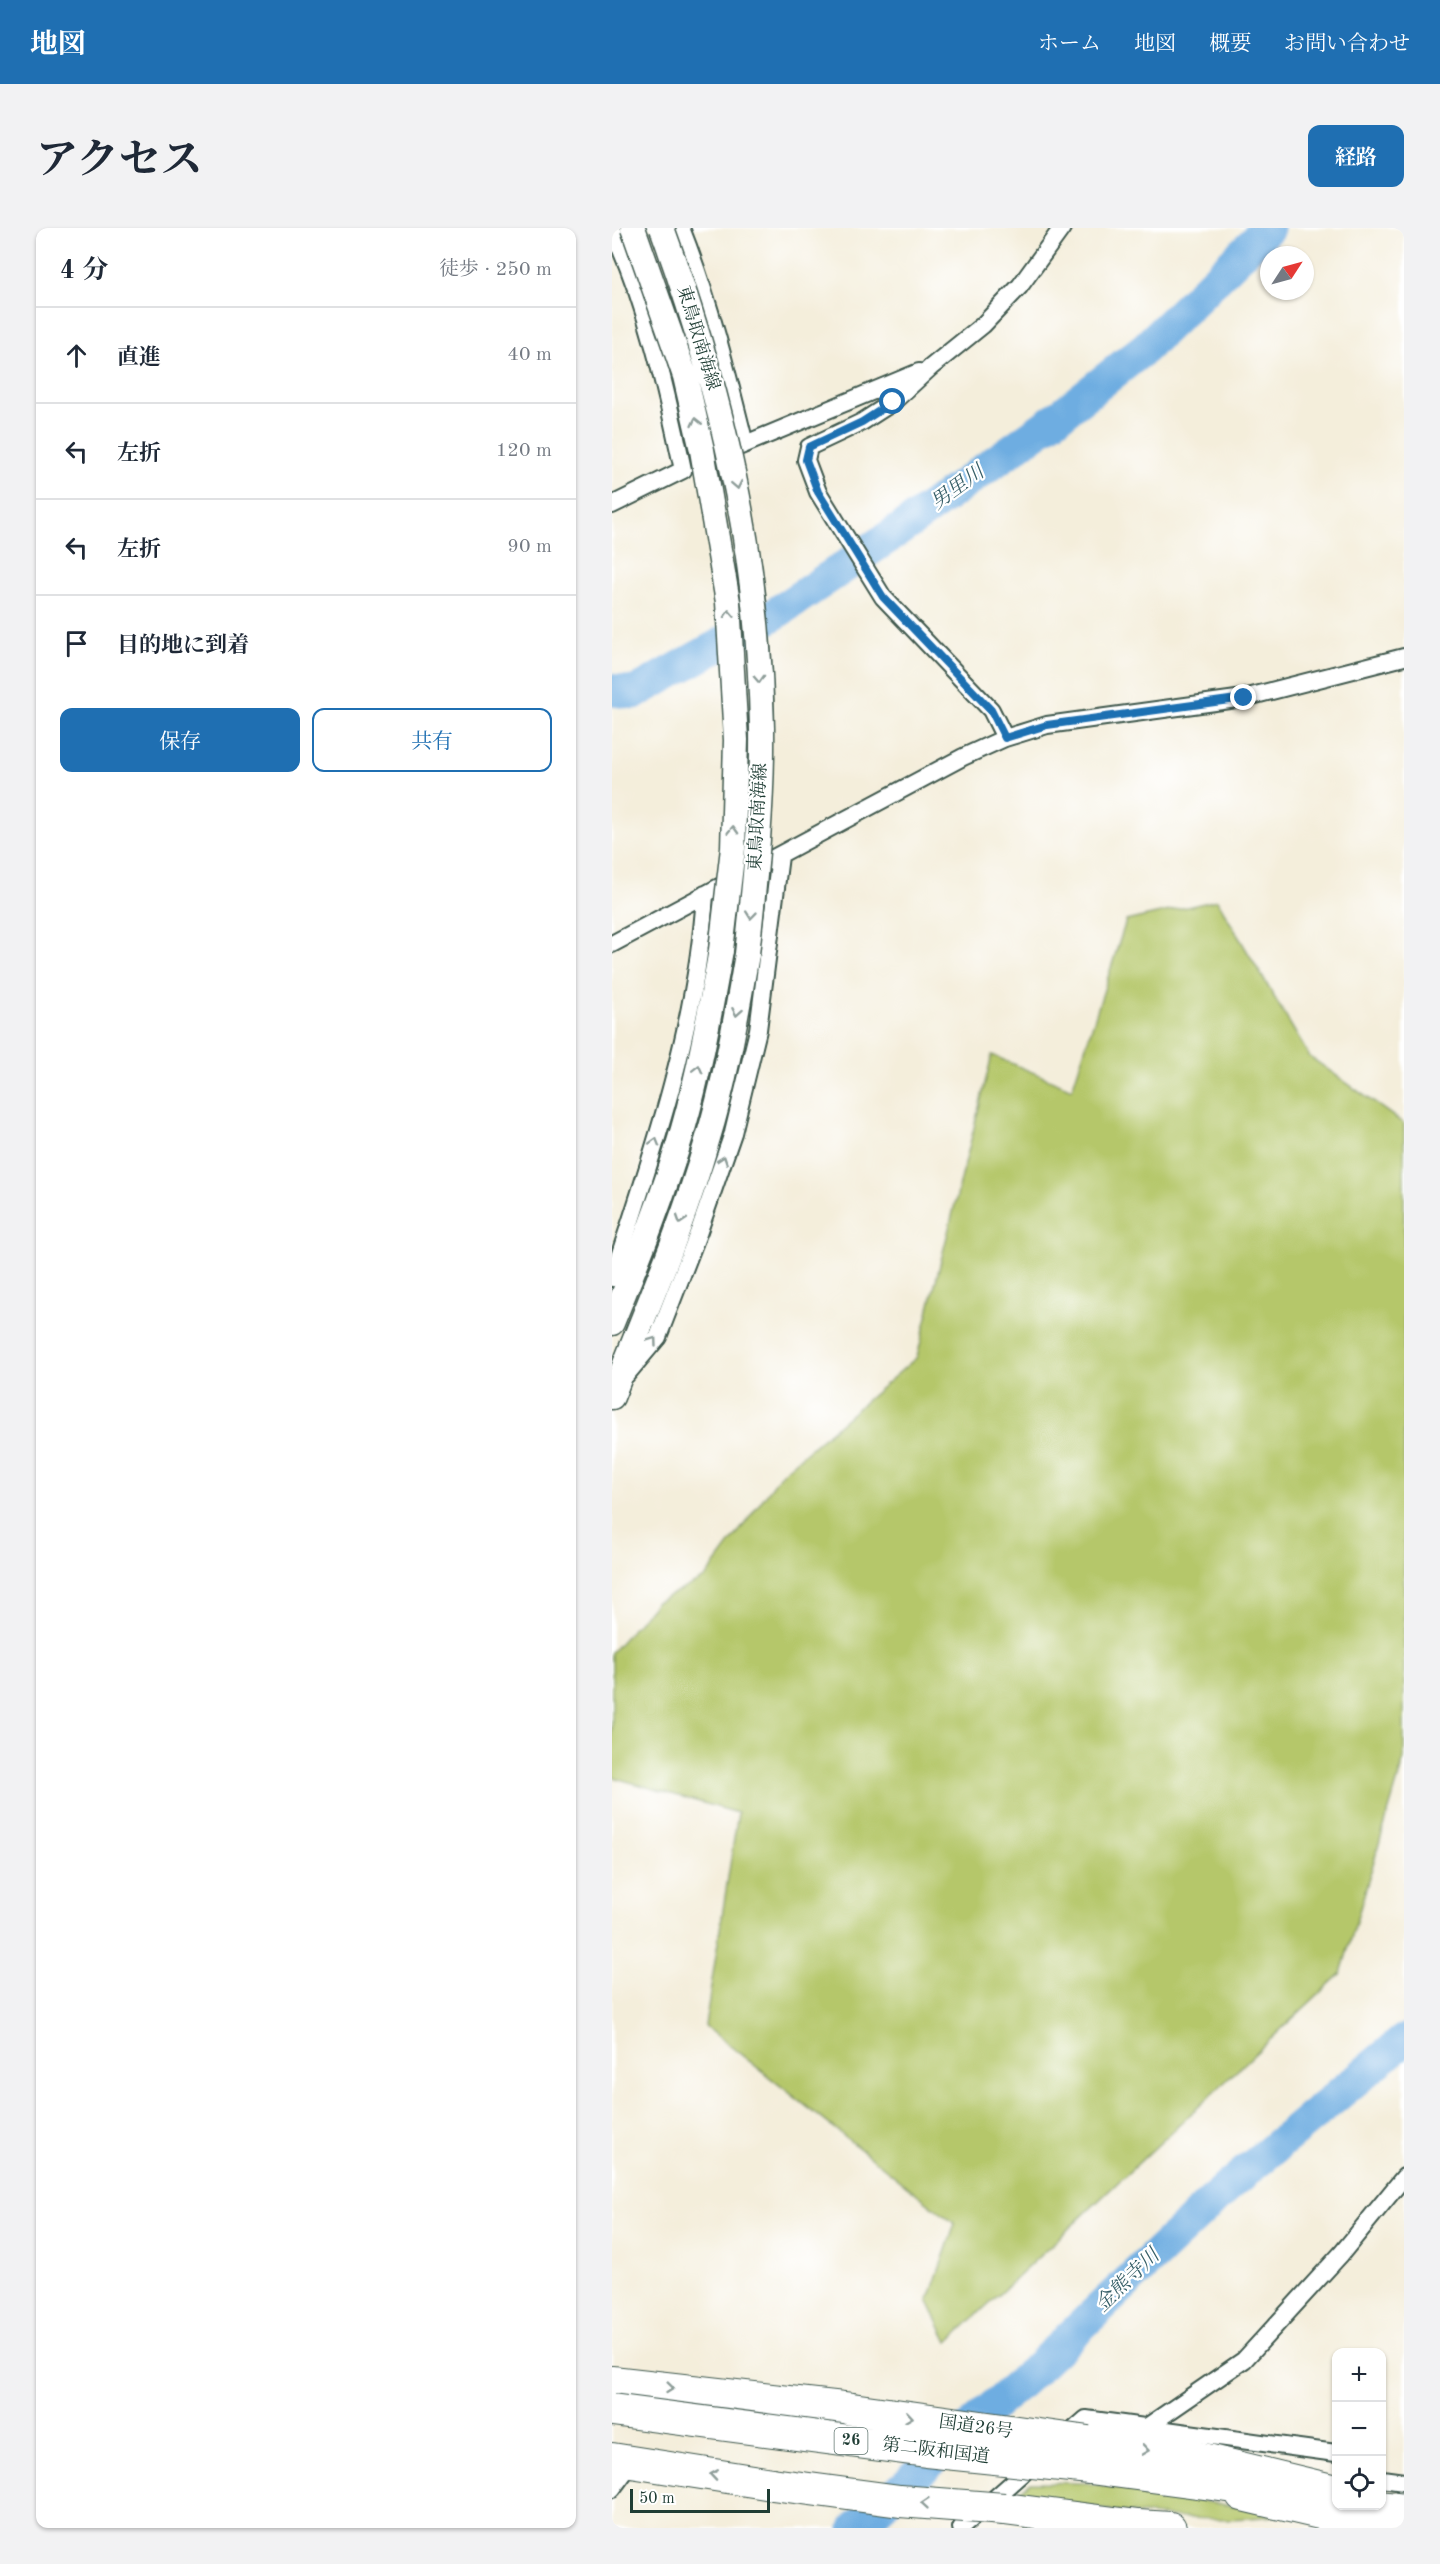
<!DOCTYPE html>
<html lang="ja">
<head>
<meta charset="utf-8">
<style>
	:root { --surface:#fff; --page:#f2f2f3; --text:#1f2937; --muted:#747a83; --line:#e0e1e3; --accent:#1f6fb2 }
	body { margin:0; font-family:"Old Standard TT","Noto Serif JP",serif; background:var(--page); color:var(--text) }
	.controls { position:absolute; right:18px; bottom:18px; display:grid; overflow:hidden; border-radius:12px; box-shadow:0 2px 4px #0004 }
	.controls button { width:54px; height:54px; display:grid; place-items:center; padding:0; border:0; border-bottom:2px solid var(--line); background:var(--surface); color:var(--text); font:30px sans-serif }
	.compass { position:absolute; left:648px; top:18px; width:54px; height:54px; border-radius:50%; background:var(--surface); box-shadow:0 2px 4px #0004; rotate:54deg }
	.scale { position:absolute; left:18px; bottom:15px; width:140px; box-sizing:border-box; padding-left:6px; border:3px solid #1f3d34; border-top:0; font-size:16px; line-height:21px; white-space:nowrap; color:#1f3d34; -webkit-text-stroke:4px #fff; paint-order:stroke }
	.stop { position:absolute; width:18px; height:18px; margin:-14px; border:4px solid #1f6fb2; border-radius:50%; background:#fff }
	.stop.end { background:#1f6fb2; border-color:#fff; box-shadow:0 2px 6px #0008 }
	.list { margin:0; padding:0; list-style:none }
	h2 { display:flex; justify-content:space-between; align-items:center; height:78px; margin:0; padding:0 24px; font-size:26px }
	h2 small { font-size:20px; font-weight:400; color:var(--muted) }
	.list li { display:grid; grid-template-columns:39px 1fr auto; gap:18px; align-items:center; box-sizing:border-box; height:96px; padding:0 24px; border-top:2px solid var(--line) }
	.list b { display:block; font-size:22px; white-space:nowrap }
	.list em { font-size:20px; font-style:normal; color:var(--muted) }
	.actions { display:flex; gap:12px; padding:18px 24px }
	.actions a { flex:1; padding:14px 0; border:2px solid var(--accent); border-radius:12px; text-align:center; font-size:21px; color:var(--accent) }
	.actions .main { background:var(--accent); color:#fff }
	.icon { flex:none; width:33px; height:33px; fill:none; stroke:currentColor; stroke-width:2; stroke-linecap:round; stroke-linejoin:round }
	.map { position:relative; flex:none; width:792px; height:2300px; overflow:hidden; border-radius:12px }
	header { display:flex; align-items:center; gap:36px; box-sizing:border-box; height:84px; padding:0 30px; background:var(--accent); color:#fff }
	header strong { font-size:28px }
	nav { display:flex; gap:33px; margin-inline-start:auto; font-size:21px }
	.intro { display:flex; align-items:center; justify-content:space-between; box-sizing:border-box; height:144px; padding:0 36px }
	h1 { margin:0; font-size:42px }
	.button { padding:15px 27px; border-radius:12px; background:var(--accent); color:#fff; font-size:21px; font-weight:700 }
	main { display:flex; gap:36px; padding:0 36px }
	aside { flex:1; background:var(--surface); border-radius:12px; box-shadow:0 2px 4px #0004 }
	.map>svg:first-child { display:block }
	.green { fill:#b5c76a; stroke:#6a824f; stroke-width:1.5 }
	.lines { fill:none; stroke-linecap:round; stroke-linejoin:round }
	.river { stroke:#6eade1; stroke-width:33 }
	.street-casing { stroke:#3f584d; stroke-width:20 }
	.secondary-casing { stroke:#3f584d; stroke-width:27 }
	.highway-casing { stroke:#3f584d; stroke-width:34 }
	.street { stroke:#fff; stroke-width:16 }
	.secondary { stroke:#fff; stroke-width:24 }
	.highway { stroke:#fff; stroke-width:32 }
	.secondary-bridge-casing { stroke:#3f584d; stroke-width:27; stroke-linecap:butt }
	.highway-bridge-casing { stroke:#3f584d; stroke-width:34; stroke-linecap:butt }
	.secondary-bridge { stroke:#fff; stroke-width:24 }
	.highway-bridge { stroke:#fff; stroke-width:32 }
	.oneway { stroke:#8f9e9a }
	.route { stroke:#1f6fb2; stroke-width:8 }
	.labels { text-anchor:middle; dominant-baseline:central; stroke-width:4.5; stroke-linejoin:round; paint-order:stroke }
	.shield { fill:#fff; stroke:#627771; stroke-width:1.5 }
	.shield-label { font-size:16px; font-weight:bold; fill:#1f3d34 }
	.street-label { font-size:18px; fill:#1f3d34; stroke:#fff }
	.water-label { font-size:20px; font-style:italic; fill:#375f68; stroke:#fff }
</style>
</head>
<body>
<header>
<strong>地図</strong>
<nav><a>ホーム</a><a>地図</a><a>概要</a><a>お問い合わせ</a></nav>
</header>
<div class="intro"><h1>アクセス</h1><a class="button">経路</a></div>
<main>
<aside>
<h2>4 分<small>徒歩 · 250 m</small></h2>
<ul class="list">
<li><svg class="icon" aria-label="ahead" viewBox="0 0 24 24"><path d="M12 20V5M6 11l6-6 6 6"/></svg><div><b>直進</b></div><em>40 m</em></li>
<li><svg class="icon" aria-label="left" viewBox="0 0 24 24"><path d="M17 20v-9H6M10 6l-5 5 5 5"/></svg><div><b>左折</b></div><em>120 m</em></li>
<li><svg class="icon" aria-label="left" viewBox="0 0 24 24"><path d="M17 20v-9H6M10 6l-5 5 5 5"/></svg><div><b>左折</b></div><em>90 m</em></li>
<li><svg class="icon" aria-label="arrive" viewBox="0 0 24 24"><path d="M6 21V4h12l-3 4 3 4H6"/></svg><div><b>目的地に到着</b></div></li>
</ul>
<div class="actions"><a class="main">保存</a><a>共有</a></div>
</aside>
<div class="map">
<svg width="792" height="2300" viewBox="0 0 792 2300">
	<rect width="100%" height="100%" fill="#fff"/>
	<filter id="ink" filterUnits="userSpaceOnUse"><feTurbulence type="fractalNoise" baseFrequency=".0167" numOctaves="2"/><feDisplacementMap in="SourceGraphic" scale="12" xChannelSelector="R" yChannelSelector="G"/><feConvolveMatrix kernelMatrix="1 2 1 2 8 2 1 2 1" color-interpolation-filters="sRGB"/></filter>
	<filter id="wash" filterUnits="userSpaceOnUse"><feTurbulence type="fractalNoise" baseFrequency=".008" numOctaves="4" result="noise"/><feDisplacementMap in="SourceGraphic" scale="24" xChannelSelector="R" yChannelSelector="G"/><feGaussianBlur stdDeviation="1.35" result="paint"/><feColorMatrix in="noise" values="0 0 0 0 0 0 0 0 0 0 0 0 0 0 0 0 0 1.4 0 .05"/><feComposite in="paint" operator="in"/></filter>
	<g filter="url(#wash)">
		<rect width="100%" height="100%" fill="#f4eedb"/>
		<path class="green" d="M605,672L697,828L792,896V1531L729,1745L336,2114L316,2074L343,1996L93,1798L126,1585L0,1549V1424L44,1374L93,1350L170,1245L305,1129L380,827L460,861L514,693Z
			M419,2254L474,2255L634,2280L662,2288C582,2297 483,2283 405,2265Z"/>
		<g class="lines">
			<path class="river" d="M0,462L22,465L161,387L290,300L451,185L533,120L656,0
				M244,2300L429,2136L614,1960L792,1812"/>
		</g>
	</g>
	<g filter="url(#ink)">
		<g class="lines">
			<defs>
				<path id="street" d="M69,0C97,70 115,143 133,216
					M0,1C35,76 54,161 71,242L0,277
					M107,227L307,144
					M393,510L379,482L271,369L206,264L194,232L197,219L250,194L281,174L319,139L371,97L408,58L450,0
					M0,716L351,529L393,510L435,497L632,470L792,429
					M0,1050C41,926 85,798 93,666
					M14,1147L46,1109L87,1003L121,905L146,802L168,628
					M536,2198L632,2132L729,2026L792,1949
					M451,2211L474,2191L724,2225
					M770,2251L792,2254
					M0,2261L20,2234
					M349,2300L425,2233"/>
				<path id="secondary" d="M0,1095C26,1031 52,967 71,901C88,842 98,783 109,722
					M0,1169C33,1084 70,1000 95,913C114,852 124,789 135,726"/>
				<path id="highway" d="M0,2154L240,2181
					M476,2214L579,2228L724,2263
					M0,2231L160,2256
					M478,2240L653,2263
					M630,2267L773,2300
					M758,2278L792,2282
					M392,2281L526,2298L558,2300"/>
			</defs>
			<use href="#street" class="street-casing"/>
			<use href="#secondary" class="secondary-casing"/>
			<use href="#highway" class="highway-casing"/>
			<use href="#street" class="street"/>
			<use href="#secondary" class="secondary"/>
			<use href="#highway" class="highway"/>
			<defs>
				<path id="secondary-bridge" d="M21,0L73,148L90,222L116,374L124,512L121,620L109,722
					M50,0C110,165 147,324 150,500C151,575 143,651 135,726"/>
				<path id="highway-bridge" d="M240,2181L476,2214
					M0,2182L314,2223L478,2240
					M160,2256L288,2273L392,2281"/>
			</defs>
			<use href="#secondary-bridge" class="secondary-bridge-casing"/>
			<use href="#highway-bridge" class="highway-bridge-casing"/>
			<use href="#secondary-bridge" class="secondary-bridge"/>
			<use href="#highway-bridge" class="highway-bridge"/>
		</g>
		<defs><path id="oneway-chevron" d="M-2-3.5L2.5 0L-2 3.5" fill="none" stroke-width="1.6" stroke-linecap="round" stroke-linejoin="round" transform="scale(1.5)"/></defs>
		<g class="oneway">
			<use href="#oneway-chevron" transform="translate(84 194) rotate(-103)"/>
			<use href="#oneway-chevron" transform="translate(125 257) rotate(79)"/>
			<use href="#oneway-chevron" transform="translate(117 386) rotate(-93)"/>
			<use href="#oneway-chevron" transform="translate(147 451) rotate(87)"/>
			<use href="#oneway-chevron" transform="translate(121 602) rotate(-88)"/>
			<use href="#oneway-chevron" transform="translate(139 687) rotate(96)"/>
			<use href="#oneway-chevron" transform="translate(125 784) rotate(100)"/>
			<use href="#oneway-chevron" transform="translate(86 841) rotate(-76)"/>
			<use href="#oneway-chevron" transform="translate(43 914) rotate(-74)"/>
			<use href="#oneway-chevron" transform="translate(111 932) rotate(-71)"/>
			<use href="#oneway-chevron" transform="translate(69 992) rotate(108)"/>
			<use href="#oneway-chevron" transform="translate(41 1113) rotate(-54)"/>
			<use href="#oneway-chevron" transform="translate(58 2160) rotate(6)"/>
			<use href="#oneway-chevron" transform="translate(297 2189) rotate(8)"/>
			<use href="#oneway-chevron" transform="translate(533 2222) rotate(8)"/>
			<use href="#oneway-chevron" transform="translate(102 2247) rotate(-171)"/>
			<use href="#oneway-chevron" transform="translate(313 2275) rotate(-175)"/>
		</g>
	</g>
	<g class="lines" filter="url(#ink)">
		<path class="route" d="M281,174L250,194L197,219L194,232L206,264L271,369L379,482L393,510L435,497L632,470"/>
	</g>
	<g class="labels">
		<rect class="shield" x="222.5" y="2200" width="33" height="26" rx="4.5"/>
		<g class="shield-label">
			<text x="239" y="2213">26</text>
		</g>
		<g class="street-label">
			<text transform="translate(86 110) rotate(73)">東鳥取南海線</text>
			<text transform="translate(146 589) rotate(-87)">東鳥取南海線</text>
			<text transform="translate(364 2199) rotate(8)">国道26号</text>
			<text transform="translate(324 2223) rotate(7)">第二阪和国道</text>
		</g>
		<g class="water-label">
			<text transform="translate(346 260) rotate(-36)">男里川</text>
			<text transform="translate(516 2053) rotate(-44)">金熊寺川</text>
		</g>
	</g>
</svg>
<div class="controls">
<button>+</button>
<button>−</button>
<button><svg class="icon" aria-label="locate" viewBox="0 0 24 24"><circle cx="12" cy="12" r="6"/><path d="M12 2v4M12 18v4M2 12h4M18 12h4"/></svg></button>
</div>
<svg class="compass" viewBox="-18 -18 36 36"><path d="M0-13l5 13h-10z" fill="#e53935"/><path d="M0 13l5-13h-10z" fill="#747a83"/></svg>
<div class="scale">50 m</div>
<div class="stop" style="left:281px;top:174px"></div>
<div class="stop end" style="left:632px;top:470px"></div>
</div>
</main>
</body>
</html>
